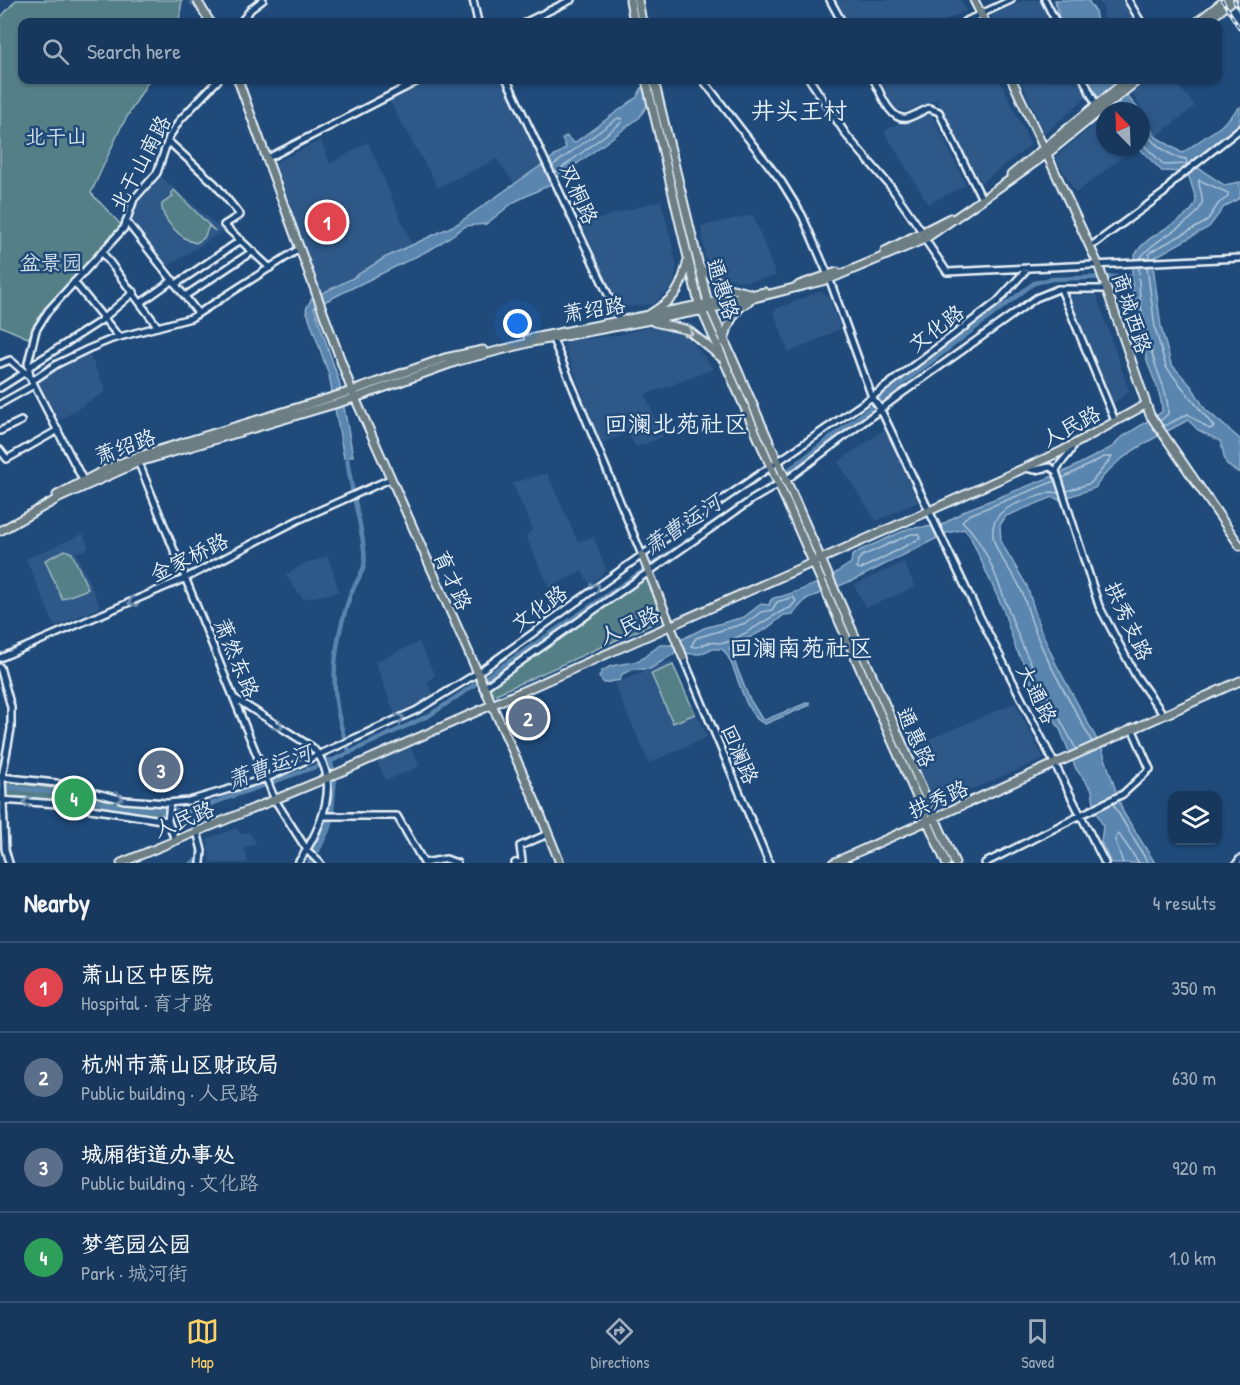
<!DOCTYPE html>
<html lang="en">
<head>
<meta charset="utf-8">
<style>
	:root { --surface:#17385c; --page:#203f62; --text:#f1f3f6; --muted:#9eacbb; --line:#365272; --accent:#ffd166 }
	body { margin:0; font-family:"Patrick Hand","LXGW WenKai TC",sans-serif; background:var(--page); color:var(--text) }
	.controls { position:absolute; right:18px; bottom:18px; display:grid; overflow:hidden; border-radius:12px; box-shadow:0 2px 4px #0004 }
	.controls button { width:54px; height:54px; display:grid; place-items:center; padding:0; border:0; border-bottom:2px solid var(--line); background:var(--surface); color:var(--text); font:30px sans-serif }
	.compass { position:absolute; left:1096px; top:102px; width:54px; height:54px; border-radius:50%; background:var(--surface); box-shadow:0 2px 4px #0004; rotate:337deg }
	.you { position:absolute; left:518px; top:324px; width:21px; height:21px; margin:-15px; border:4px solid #fff; border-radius:50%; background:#1a73e8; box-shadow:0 0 0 9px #1a73e833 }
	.badge { display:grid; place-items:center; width:39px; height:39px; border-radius:50%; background:var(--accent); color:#fff; font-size:20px; font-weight:700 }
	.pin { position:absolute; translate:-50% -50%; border:3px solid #fff; box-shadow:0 2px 6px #0006 }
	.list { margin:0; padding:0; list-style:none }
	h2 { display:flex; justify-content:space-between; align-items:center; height:78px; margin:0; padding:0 24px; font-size:26px }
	h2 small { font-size:20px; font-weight:400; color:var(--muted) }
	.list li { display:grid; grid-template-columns:39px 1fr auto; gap:18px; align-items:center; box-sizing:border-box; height:90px; padding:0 24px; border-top:2px solid var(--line) }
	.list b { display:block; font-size:22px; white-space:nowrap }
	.list p { margin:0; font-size:20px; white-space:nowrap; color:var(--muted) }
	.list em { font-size:20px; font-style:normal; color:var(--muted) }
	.icon { flex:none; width:33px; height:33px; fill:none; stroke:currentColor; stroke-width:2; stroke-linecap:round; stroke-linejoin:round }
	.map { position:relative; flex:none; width:1240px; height:863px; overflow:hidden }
	.search { position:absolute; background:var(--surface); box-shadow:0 2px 4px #0004; left:18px; right:18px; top:18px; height:66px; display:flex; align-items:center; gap:15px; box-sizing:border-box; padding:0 21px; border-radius:12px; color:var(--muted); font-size:22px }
	.sheet { height:438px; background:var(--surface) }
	nav { display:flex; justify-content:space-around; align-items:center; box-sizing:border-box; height:84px; border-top:2px solid var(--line); background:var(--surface); font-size:16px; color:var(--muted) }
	nav a { display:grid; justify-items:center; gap:3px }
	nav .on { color:var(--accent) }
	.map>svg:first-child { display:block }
	.built { fill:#2f5888 }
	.green { fill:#547f87; stroke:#9eb8c0; stroke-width:1.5 }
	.water { fill:#5a85ae; stroke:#93b0cc; stroke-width:1.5 }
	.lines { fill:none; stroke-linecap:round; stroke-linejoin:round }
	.shore { stroke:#afc6da; stroke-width:1.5 }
	.canal { stroke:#5a85ae; stroke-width:4.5 }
	.river { stroke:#5a85ae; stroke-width:8 }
	.major-tunnel { stroke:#3d638d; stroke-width:7; stroke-dasharray:7 3.5; stroke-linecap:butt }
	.minor-casing { stroke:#e8f1f8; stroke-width:10 }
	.major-casing { stroke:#e8f1f8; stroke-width:11 }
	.minor { stroke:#1f4a7a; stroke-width:5 }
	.major { stroke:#6c7e84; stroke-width:7 }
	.rail-casing { stroke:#e8f1f8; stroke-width:4 }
	.rail { stroke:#1f4a7a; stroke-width:1.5; stroke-dasharray:4.5; stroke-linecap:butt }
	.oneway { stroke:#c3ced5 }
	.oneway2 { stroke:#6f8dac }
	.labels { text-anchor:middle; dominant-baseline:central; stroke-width:5; stroke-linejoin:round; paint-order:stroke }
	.park-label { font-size:21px; fill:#d2e0e7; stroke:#1f4a7a }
	.street-label { font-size:21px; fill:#e8f1f8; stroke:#1f4a7a }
	.water-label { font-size:22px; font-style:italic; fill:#d3e1ed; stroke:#1f4a7a }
	.quarter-label { font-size:24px; fill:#e8f1f8; stroke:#1f4a7a }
</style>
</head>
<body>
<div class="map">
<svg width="1240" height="863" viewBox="0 0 1240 863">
	<rect width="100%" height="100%" fill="#1f4a7a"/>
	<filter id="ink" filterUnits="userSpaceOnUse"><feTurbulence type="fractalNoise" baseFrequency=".0167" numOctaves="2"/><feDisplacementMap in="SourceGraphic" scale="12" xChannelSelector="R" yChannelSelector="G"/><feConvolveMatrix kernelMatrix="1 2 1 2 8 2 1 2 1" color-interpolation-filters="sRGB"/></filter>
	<g filter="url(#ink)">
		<path class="built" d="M835,0H961L966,11L941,22H848Z
			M1024,0H1041L1052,22H994L991,16Z
			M1097,0H1122L1134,22H1104V9Z
			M420,80H507L546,160L515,184L497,159L438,187L387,97Z
			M880,80H1000L1031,145L981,183L936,100L908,112L894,109Z
			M1020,80H1079L1087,97L1045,133Z
			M1145,80H1174L1195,106L1156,137L1131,91Z
			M929,108L966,185L928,204L884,131Z
			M1105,116V147L1134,148L1076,193L1055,157Z
			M321,140L330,164L368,142L412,245L316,296L269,166Z
			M157,173L223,231L162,270L124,228L134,199Z
			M661,200L677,265L673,286L653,304L619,308L582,224Z
			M753,215L776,276L746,282L721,277L705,257L701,226Z
			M821,291L830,299L840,329L789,353L773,310Z
			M1069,294H1096L1129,391L1112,405Z
			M654,326L686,335L714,369L645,395L663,437L636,447L627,433L601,443L563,342L618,335Z
			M89,353L106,391L60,420L37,381Z
			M884,430L918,502L876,521L838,462Z
			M547,473L578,542L594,537L606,570L590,585L582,571L549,588L526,536L533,529L512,483Z
			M83,534L89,548L76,553L100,607L55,627L26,559Z
			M328,556L339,592L303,599L285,575L304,564Z
			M904,562L915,587L866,608L854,585Z
			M419,642L435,675L427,682L434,695L395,714L375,662Z
			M672,660L707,737L649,763L614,684Z
			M1015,703L1044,759L934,805L910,747Z
			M411,748L420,766L386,781L377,762Z
			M237,828L241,834L249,832L256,843L244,848L248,863H208L210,862L207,839Z"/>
		<path class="green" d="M16,0H182L179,22H22V80H149L121,127L91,193L124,228L28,338L0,326V18Z
			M174,190L215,231L209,226L204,238L196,243C182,240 160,219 162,204L173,196L171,193Z
			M65,550L72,553L88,589L62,599L45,560Z
			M648,576L661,609V620L494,695L488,688Z
			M673,665L695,714L673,723L651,674Z
			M0,781L60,789L163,807L162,816L98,809L69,800L0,796Z"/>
		<path class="water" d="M1055,0H1088L1095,11L1097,22H1060Z
			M646,80H662L640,117L547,186L514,202L486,224L466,226L433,248L314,307L339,381L353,456L344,458L329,375L306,309L312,298L351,279L384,258L457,224L566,148L562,139L566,136L574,143L637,97Z
			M1087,80H1114L1140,111H1107Z
			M1240,107V123L1192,164L1224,185L1240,182V198L1224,207L1209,227L1155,257L1153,265L1161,327L1171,364L1192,387L1205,409L1240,439V473C1219,463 1227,458 1220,441L1198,430L1188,420C1157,437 1113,456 1095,488L1059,500L1053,497L1006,516L1000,525L1001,542L1027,586L1040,628L1056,664L1102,749L1123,812L1155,863H1111L1101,842L1103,826L1095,810L1092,790L1076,769L1060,729L1026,674V668L1016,649L1003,609L970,536L964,529L947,533L856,579L806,599L793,614L784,615L766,629L729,648L749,698L762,719L765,720L809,702L810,705L765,724C741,715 739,665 722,649H711L700,654L675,653L650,669H634L622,674L620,680L604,683L599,677L602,671L611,666L639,661L660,645H671L704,628L744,617L761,604L769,605C771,596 776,598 783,596C807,589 830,578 851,563L852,556L859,551L910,528L940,526L966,510L1066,471L1114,446L1119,439L1162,412C1162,395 1154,380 1148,364C1140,337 1127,285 1134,258C1142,232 1196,221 1196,199L1189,177L1184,172L1162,171L1138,147H1141V114L1156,137L1182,153L1221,126Z"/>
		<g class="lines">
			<path class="shore" d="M1141,126C1150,141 1168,157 1186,159L1187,164L1164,165L1141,142
				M552,166L618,118L622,119L621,123L555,173
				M1140,259C1150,240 1199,222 1202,203C1204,195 1198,188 1199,180L1228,193V197L1219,203L1206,222L1150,252L1148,258
				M1139,267C1138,298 1144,330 1154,360C1159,378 1169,395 1168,414L1160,421
				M1147,267L1155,328L1166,367L1214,427L1209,429L1188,414L1164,426
				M1063,478L1104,457H1112L1091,483L1067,491
				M1055,481L969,515L962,521C996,551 1008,623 1031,663C1035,671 1031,664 1032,672C1034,682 1041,689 1047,695L1076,749
				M1059,493L1051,492C1035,498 1002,504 995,521C984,546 1015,571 1022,592C1027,605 1030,619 1035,631C1050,670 1073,705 1092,742
				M911,534H919L921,538L861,569L857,568L858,560L862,556Z
				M793,597L796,601L790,608C779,610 745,636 727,642C722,645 715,641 708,643C701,645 698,649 691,646L696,638L746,623L761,612L772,610L777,602Z
				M1113,804L1148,863
				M1123,863L1115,840L1118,833L1139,863"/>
			<path class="canal" d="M347,457C349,485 368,545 364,566C361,577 353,586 350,596C331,651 328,698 350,753
				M0,786L67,794L124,808L188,812L329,762L430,715L765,488L1034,283L1052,279L1138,276
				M192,863L199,859L198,853"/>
			<path class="river" d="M329,762L331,772
				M315,853L329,824L333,779
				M311,863L312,860"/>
			<path class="major-tunnel" d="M192,0L194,5"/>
			<defs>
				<path id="minor" d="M473,0L478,22
					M830,0L842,22
					M1045,0L1056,22
					M1128,0L1141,22
					M241,22L251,9L263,0
					M526,22L571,0
					M964,22L1011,0
					M507,80L621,322
					M703,80L781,181L802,215L828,275L872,397L881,410L974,605L1105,863
					M810,80L847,136L891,187L923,233
					M874,80C880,91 890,122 907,118C914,116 922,111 929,108L939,112L981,197
					M1084,80L1096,105
					M168,141L215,184L240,215L224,225L270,268
					M266,159L420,80
					M126,221L198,313
					M924,238L947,272L1240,258
					M1090,247L1164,193L1175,180L1240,129
					M102,252L158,327
					M74,282L119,337
					M176,284L241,240
					M1061,289L1115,421
					M185,296L253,251
					M142,302L173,280
					M552,337L642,555
					M0,364L10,360L30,377
					M29,367L99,322L134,292
					M32,381L57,364L88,349L112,339L191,318L299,249
					M0,388L24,373
					M0,404L34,385
					M0,431L21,421
					M1073,445C1070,457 1060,460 1056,471L1099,606L1136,676L1163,714
					M0,450L7,459L58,430
					M138,461L275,800L307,850L320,863
					M1026,468L1035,470L1050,467L1056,471
					M83,480L30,377L28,363L36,330L48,311L124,228L134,199L157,173L169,137L180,120L218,80
					M785,481L901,394L1036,298L1058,289H1107
					M683,657L769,863
					M0,658L186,578L298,520L390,479
					M0,667L11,707V729L2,777L5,849L9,863
					M483,688L753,499L779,484
					M236,699L312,747C344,780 320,831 298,863
					M0,777L56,783L124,800L167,803L189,801L267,778L417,710L476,674L642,555L872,397L997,302L1028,268
					M0,800L58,804L168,821
					M170,803L168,821L175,840
					M323,816H397L424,863L446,859L457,863
					M197,831L202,851L201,863
					M515,863L522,861L520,846L548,834
					M985,863L1123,794L1150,769L1132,728
					M1237,863L1240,859"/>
				<path id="major" d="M630,0L634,22
					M638,0L642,22
					M974,0L985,22
					M198,2L210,22
					M1197,22L1225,0
					M1206,22L1233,0
					M238,80L352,391L535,801L560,863
					M646,80L699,304L946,863
					M654,80L708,303L955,863
					M1012,80L1098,264L1150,415L1240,546
					M1011,175L1127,80
					M885,251L950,218
					M699,267L725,287L749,293
					M799,285L837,272
					M650,314C676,298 681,290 688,260
					M654,322L688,330L722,358
					M528,339L765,292
					M724,342C727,327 733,310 748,302
					M57,495L108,468L136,457L352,391L445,358L483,350
					M0,531L59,498L139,462L355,398L458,361L532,342L710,309L830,279L925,239L1047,154L1138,80
					M642,555L683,657
					M121,863L327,778L929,511L1060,452L1145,405
					M833,863L1240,681"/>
			</defs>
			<use href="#minor" class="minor-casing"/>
			<use href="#major" class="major-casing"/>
			<use href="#minor" class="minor"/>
			<use href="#major" class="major"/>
			<defs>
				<path id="rail" d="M1222,0L1240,29
					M1234,0L1240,11"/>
			</defs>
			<use href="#rail" class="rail-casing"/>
			<use href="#rail" class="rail"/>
		</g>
		<defs><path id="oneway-chevron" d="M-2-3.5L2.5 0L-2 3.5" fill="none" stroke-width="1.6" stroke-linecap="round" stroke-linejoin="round" transform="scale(1.5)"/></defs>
		<use class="oneway" href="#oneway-chevron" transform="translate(689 332) rotate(29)"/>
		<g class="oneway2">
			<use href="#oneway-chevron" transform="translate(596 587) rotate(-35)"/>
			<use href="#oneway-chevron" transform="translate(132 602) rotate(157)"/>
			<use href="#oneway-chevron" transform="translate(400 718) rotate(-26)"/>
			<use href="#oneway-chevron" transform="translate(279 726) rotate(37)"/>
			<use href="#oneway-chevron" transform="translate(119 798) rotate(12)"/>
			<use href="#oneway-chevron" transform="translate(27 802) rotate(-176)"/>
		</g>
	</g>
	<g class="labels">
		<g class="park-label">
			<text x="56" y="136">北干山</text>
			<text x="51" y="262">盆景园</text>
		</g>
		<g class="street-label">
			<text transform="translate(140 163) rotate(-62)">北干山南路</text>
			<text transform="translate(579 194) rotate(66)">双桐路</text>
			<text transform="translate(723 289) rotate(72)">通惠路</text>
			<text transform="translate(594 309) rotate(-9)">萧绍路</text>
			<text transform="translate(1132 313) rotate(72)">商城西路</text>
			<text transform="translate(936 328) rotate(-37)">文化路</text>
			<text transform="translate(1071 426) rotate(-28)">人民路</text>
			<text transform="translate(125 446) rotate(-20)">萧绍路</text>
			<text transform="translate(189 557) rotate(-26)">金家桥路</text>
			<text transform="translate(453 580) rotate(66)">育才路</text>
			<text transform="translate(539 608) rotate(-36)">文化路</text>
			<text transform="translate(1129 621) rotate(65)">拱秀支路</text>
			<text transform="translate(629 625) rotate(-24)">人民路</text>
			<text transform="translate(237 658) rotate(68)">萧然东路</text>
			<text transform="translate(1037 694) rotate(63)">大通路</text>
			<text transform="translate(916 737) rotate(66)">通惠路</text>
			<text transform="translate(740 754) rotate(67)">回澜路</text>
			<text transform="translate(938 799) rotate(-24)">拱秀路</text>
			<text transform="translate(184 819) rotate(-22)">人民路</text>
		</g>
		<g class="water-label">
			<text transform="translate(682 524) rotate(-34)">萧曹运河</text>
			<text transform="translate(269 766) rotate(-20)">萧曹运河</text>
		</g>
		<g class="quarter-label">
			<text x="799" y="110">井头王村</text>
			<text x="676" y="423">回澜北苑社区</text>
			<text x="801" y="647">回澜南苑社区</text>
		</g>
	</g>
</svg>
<div class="controls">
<button><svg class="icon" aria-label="layers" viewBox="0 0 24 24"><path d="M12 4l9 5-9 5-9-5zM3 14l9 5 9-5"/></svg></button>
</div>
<svg class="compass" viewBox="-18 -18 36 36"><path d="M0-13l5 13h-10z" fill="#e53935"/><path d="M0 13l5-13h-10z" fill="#9eacbb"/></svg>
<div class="you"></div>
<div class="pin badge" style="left:327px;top:222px;background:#e0444e">1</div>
<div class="pin badge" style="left:528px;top:718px;background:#5c6f8a">2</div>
<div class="pin badge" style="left:161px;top:770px;background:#5c6f8a">3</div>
<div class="pin badge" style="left:74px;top:798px;background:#2e9e5b">4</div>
<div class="search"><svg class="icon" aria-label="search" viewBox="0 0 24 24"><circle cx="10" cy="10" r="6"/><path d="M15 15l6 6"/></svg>Search here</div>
</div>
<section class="sheet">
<h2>Nearby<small>4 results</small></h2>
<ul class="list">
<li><span class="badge" style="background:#e0444e">1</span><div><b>萧山区中医院</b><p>Hospital · 育才路</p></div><em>350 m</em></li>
<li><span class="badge" style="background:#5c6f8a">2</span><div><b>杭州市萧山区财政局</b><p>Public building · 人民路</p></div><em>630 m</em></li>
<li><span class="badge" style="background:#5c6f8a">3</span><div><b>城厢街道办事处</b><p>Public building · 文化路</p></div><em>920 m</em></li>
<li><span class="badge" style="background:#2e9e5b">4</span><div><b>梦笔园公园</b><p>Park · 城河街</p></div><em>1.0 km</em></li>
</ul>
</section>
<nav>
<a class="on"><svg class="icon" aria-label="map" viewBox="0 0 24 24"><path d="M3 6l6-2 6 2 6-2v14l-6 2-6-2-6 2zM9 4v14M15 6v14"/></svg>Map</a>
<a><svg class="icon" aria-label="directions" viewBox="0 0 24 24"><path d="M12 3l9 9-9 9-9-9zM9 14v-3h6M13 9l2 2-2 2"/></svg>Directions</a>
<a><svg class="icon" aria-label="saved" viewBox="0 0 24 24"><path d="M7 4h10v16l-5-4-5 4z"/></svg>Saved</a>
</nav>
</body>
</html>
